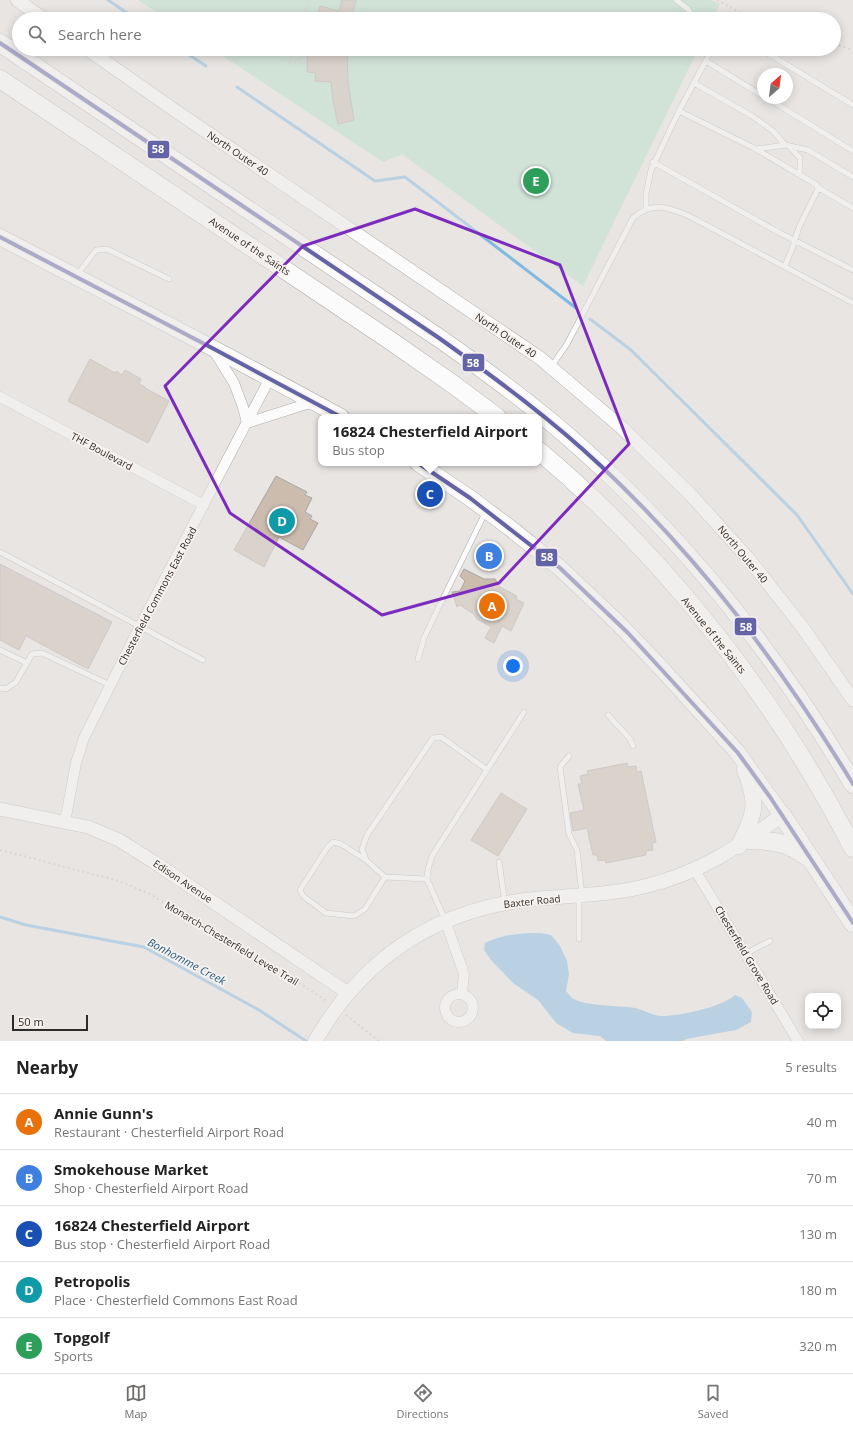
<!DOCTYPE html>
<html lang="en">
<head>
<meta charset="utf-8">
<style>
	:root { --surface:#fff; --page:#f2f2f2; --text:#222; --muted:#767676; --line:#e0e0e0; --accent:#6f6d6b }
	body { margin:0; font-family:"Open Sans",sans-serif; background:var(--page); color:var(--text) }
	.controls { position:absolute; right:12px; bottom:12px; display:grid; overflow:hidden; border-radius:8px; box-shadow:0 2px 10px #0003 }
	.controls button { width:36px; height:36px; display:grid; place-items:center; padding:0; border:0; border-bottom:1px solid var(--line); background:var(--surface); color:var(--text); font:20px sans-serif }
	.compass { position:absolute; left:757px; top:68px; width:36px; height:36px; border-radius:50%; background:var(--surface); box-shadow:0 2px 10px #0003; rotate:28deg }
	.scale { position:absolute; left:12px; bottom:10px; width:76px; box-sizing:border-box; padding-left:4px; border:2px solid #2e2c2a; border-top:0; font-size:11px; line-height:14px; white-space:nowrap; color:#2e2c2a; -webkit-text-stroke:3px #f8f2ee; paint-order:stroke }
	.you { position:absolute; left:513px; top:666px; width:14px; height:14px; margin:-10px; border:3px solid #fff; border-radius:50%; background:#1a73e8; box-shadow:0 0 0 6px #1a73e833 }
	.badge { display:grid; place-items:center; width:26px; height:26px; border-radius:50%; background:var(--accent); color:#fff; font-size:13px; font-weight:700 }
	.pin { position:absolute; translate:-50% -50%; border:2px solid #fff; box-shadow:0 1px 4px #0006 }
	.popup { position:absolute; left:318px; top:414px; width:224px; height:52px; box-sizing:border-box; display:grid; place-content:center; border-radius:8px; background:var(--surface); filter:drop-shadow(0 1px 3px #0005); font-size:13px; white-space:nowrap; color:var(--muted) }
	.popup b { font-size:15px; color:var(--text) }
	.popup::after { content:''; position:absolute; left:50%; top:100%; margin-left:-8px; border:8px solid transparent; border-top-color:var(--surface) }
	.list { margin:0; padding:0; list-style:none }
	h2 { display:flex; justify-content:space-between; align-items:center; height:52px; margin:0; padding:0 16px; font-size:17px }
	h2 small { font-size:13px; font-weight:400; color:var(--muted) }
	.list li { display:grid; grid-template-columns:26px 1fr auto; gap:12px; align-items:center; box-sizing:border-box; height:56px; padding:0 16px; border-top:1px solid var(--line) }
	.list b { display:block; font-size:15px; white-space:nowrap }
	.list p { margin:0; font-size:13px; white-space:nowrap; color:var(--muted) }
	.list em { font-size:13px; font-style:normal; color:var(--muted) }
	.icon { flex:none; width:22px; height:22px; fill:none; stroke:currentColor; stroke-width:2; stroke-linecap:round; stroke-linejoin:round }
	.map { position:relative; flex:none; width:853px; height:1041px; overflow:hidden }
	.search { position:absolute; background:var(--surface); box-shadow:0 2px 10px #0003; left:12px; right:12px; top:12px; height:44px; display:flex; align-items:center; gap:10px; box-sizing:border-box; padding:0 14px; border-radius:22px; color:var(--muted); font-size:15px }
	.sheet { height:332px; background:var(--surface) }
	nav { display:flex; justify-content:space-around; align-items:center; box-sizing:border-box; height:56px; border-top:1px solid var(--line); background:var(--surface); font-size:11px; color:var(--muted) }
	nav a { display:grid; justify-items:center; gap:2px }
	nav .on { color:var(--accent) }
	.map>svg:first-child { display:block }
	.green { fill:#b5ddc8 }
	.water { fill:#80b9e1 }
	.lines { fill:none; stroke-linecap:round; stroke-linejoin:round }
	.stream { stroke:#80b9e1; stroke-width:3 }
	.building { fill:#cbbcae; stroke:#aaa7a6 }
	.service-casing { stroke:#aeacaa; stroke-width:6 }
	.minor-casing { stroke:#aeacaa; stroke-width:11 }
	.tertiary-casing { stroke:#aeacaa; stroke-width:14 }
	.secondary-casing { stroke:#aeacaa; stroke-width:15 }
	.primary-casing { stroke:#aeacaa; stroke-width:17 }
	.motorway-casing { stroke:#aeacaa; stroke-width:19 }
	.path { stroke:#c7c6c5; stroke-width:2; stroke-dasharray:2 3; stroke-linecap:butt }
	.service { stroke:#fcfbfb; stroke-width:5 }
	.minor { stroke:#fcfbfb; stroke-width:10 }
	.tertiary { stroke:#fcfbfb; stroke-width:13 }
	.secondary { stroke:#fcfbfb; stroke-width:14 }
	.primary { stroke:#fcfbfb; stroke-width:16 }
	.motorway { stroke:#fcfbfb; stroke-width:18 }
	.bus-1-casing { stroke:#f8f2ee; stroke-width:7 }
	.bus-1 { stroke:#6364a8; stroke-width:4 }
	.marked { fill:none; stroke:#7b2cbf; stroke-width:3; stroke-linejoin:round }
	.labels { text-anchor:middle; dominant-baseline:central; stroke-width:3.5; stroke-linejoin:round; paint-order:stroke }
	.street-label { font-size:10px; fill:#2e2c2a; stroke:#f8f2ee }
	.water-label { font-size:11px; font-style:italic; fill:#1d5980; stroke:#f8f2ee }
	.line-badge { stroke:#f8f2ee; stroke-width:1.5 }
	.badge-label { font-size:11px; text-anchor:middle; font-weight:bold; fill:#fff }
</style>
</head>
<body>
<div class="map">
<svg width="853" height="1041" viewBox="0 0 853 1041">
	<rect width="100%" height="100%" fill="#e8e5e3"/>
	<path class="green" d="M138,0H711L720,4L712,19H167Z
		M212,49H698L583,286L402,154L383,162Z"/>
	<path class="water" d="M541,933L551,935L560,946L567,961L569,974L566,991C568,993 570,996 572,998C587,1007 618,1005 635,1008C644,1010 653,1016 662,1016C680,1016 722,1007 735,995L742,998L752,1012L751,1022L736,1030L686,1039L683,1041H606L600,1036L573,1033L556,1023L538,1000L513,983L491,960L484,950L485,943C503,934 521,933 541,933Z"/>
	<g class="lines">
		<path class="stream" d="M108,0L136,19
			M180,49L206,66
			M237,87L375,181L405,177L576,308
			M590,319L631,350L797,515L853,594
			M0,917L26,925L144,947L259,1010L306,1041"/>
	</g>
	<path class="building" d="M342,0H356L351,19H317L320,6L339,11Z
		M308,49H347L348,83L354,120L338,124L333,100L331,82L315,81L316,73L307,72Z
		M90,359L115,373L116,371L122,375L125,370L141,379L139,384L145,387V388L169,401L148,443L68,401Z
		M276,476L307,492L305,495L312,498L305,512L312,516L310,519L318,523L303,550L279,537L264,567L234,550Z
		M0,564L112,622L88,669L26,636L19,650L0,640Z
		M464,569L484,579H495L500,587L517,596L516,599L524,603L511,631L502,626L494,643L485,638L491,627L477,619L474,614L460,605L457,607L452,592L460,591L465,581L460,576Z
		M627,763L628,767L636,766L637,772L641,771L656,842L652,843L653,850L646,851V855L606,863L605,860L598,861L597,855H593L587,828L573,831L570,813L584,810L578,784H582L580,776L588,774L587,771Z
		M501,793L527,809L498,856L471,840Z"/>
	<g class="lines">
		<defs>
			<path id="service" d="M676,0L688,9L693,19
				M755,49L769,54L853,105
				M706,61L763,96
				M694,83L752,116L773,131L785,145
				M767,98L853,151
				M679,111L712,49
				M789,146L800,158V175
				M756,149L785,145L808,150L853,177
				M653,162L778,232L853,270
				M817,187L853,208
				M646,209V194L651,170L679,111L754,148L817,185L818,189L799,227L792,249L785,266
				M77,275L96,250L107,249L169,279
				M551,367L567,344L633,218C652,201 668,207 689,216L853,303
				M0,552L203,660
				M0,650L27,663
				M418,659L424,638L435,615L485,513
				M0,688L6,689L16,682L32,654L42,653L110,685
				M608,715L630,739L633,746
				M569,756L560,767L569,834L577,850L582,895
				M366,860L341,844L333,842L327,848L300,890L303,896L326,913L354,916L365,909L385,877
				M499,862L505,903
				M427,879L385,877L366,860L362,849L367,835L433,738L441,737L486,769
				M579,897V939
				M445,920L427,879L428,869L432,856L524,712
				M745,954L770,941"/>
			<path id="minor" d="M214,351L234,383L243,407L247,423
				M0,397L204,505
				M247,423L313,402
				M65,822L76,763L84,738L140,626L270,378
				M695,870L798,1041
				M445,920L464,974L462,994
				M445 1008a14 14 0 1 1 28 0a14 14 0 1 1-28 0Z"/>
			<path id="tertiary" d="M17,0L44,19
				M87,49L183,116L540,358L621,427L690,494L748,558L803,628L853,700
				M0,809L88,827L119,840L154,862L348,993"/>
			<path id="secondary" d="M315,1041C325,1025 335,1008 348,994C394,939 455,909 525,900C566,895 606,896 646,886C700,873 738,847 782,815"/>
			<path id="primary" d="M0,237C114,297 229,355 341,417
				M418,463L470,498L510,528L560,568L617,622L663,670L738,753L782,815
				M739,846C755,811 759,807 745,770"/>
			<path id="motorway" d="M0,43L439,338C479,366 519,395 557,427C676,528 774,650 853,784
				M0,79L391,341L454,385L497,417
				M539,451C668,559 776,699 853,848
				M782,815L853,923
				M749,840C774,841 785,841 806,856"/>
		</defs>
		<use href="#service" class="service-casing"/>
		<use href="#minor" class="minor-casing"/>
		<use href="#tertiary" class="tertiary-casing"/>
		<use href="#secondary" class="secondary-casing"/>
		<use href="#primary" class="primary-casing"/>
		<use href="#motorway" class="motorway-casing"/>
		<path class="path" d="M717,0L745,15L759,19
			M300,19L310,0
			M834,44L853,50
			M287,49L291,58L289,68
			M299,49L298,59H302L303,49
			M291,58H294L295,49
			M284,61L307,64
			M306,64L307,49
			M0,850L119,881L150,894L220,938L277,968L328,1002
			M346,1015L379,1041"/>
		<use href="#service" class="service"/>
		<use href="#minor" class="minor"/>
		<use href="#tertiary" class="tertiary"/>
		<use href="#secondary" class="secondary"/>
		<use href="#primary" class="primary"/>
		<use href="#motorway" class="motorway"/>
		<defs>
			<path id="bus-1" d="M0,43L439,338C495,378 551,419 601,466C702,561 781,666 853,784
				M0,237L214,349L341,417
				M418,463L470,498L560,568L628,633L738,753L770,797L853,923"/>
		</defs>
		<use href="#bus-1" class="bus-1-casing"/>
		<use href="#bus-1" class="bus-1"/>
	</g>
	<path d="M0 0H853V1041H0ZM415,209L560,265L629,444L499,583L382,615L230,513L165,386L303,246Z" fill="#e8e5e3" fill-opacity=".55" fill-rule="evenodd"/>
	<path class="marked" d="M415,209L560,265L629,444L499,583L382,615L230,513L165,386L303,246Z"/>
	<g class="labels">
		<g class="street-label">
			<text transform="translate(238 153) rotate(34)">North Outer 40</text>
			<text transform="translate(250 246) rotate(34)">Avenue of the Saints</text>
			<text transform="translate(506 335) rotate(34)">North Outer 40</text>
			<text transform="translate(102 451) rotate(28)">THF Boulevard</text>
			<text transform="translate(743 554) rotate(50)">North Outer 40</text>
			<text transform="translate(157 596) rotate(-62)">Chesterfield Commons East Road</text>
			<text transform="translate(714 635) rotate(51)">Avenue of the Saints</text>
			<text transform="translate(183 881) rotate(34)">Edison Avenue</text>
			<text transform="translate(532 901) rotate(-6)">Baxter Road</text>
			<text transform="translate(232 943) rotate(31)">Monarch-Chesterfield Levee Trail</text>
			<text transform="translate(747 955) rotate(59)">Chesterfield Grove Road</text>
		</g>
		<g class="water-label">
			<text transform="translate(187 961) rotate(28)">Bonhomme Creek</text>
		</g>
	</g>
	<g class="line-badge">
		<rect x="147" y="140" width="23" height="19" rx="4" fill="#6364a8"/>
		<rect x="462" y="353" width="23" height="19" rx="4" fill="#6364a8"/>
		<rect x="535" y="548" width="23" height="19" rx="4" fill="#6364a8"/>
		<rect x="734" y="617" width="23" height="19" rx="4" fill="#6364a8"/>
	</g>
	<g class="badge-label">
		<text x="158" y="153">58</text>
		<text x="473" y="367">58</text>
		<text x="547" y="561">58</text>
		<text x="746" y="631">58</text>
	</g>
</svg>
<div class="controls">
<button><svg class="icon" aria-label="locate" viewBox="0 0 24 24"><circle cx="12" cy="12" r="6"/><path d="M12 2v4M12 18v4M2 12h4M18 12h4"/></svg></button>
</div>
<svg class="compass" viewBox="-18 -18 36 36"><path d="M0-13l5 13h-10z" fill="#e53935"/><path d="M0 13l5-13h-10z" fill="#767676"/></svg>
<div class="scale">50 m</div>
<div class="you"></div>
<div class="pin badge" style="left:492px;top:606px;background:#e8710a">A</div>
<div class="pin badge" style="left:489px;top:556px;background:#3f7fe0">B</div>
<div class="pin badge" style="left:430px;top:494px;background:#1a4fb4">C</div>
<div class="popup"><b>16824 Chesterfield Airport</b>Bus stop</div>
<div class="pin badge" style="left:282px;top:521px;background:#0f9aa8">D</div>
<div class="pin badge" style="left:536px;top:181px;background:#2e9e5b">E</div>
<div class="search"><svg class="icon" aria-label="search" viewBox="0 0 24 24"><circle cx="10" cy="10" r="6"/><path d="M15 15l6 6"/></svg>Search here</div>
</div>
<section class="sheet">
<h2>Nearby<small>5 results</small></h2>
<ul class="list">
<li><span class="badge" style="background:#e8710a">A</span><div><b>Annie Gunn's</b><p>Restaurant · Chesterfield Airport Road</p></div><em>40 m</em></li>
<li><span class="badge" style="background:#3f7fe0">B</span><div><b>Smokehouse Market</b><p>Shop · Chesterfield Airport Road</p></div><em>70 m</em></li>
<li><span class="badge" style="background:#1a4fb4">C</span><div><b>16824 Chesterfield Airport</b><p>Bus stop · Chesterfield Airport Road</p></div><em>130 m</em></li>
<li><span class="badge" style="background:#0f9aa8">D</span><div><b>Petropolis</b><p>Place · Chesterfield Commons East Road</p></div><em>180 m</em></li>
<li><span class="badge" style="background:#2e9e5b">E</span><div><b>Topgolf</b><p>Sports</p></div><em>320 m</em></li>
</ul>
</section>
<nav>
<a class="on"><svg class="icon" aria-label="map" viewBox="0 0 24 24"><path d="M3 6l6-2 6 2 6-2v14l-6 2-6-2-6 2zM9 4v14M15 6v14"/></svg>Map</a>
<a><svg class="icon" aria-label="directions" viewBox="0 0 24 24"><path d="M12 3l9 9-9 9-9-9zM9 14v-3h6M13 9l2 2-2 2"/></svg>Directions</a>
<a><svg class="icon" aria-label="saved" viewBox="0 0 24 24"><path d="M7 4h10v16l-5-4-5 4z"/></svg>Saved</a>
</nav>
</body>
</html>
